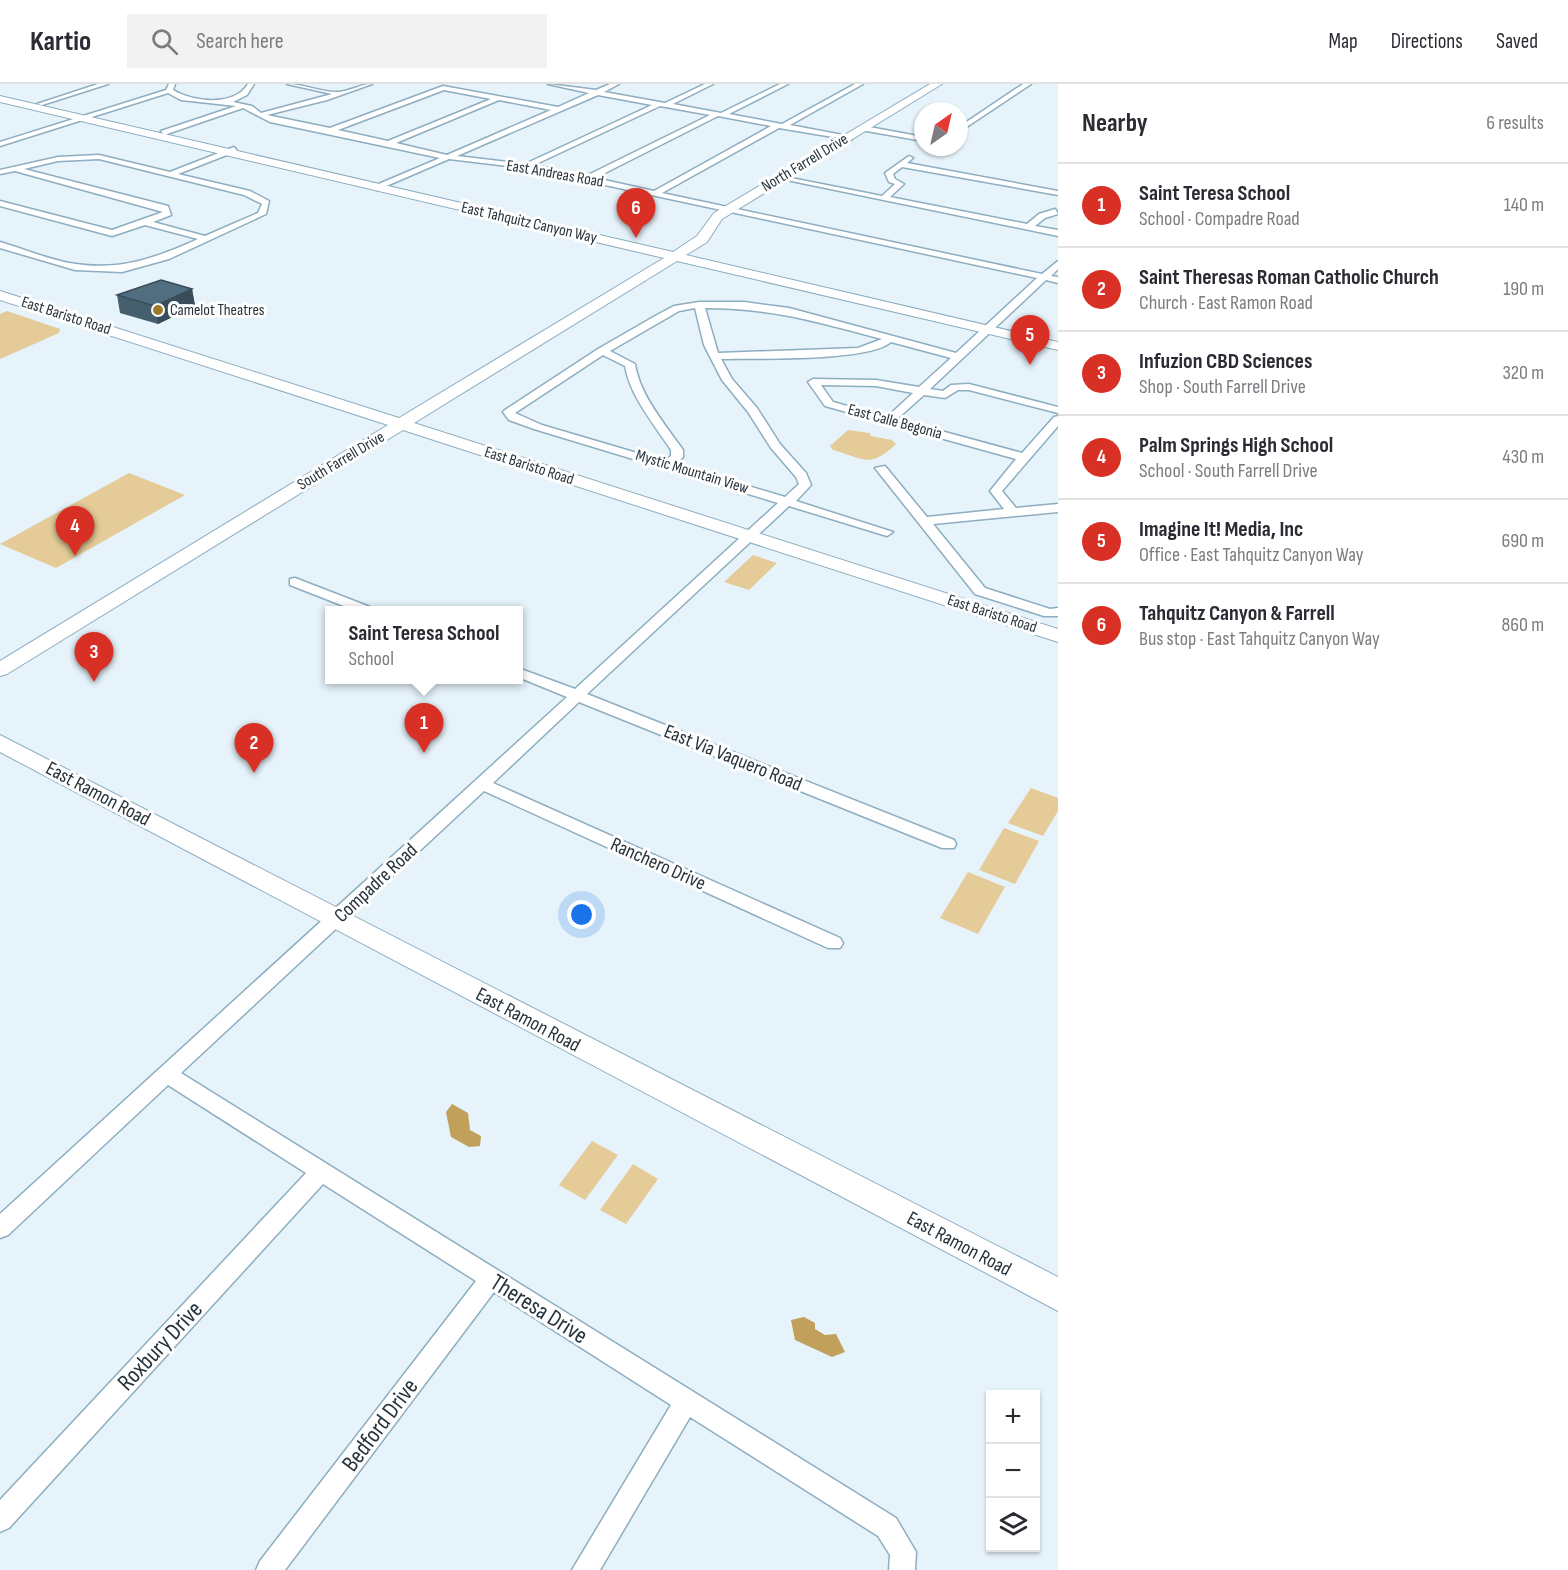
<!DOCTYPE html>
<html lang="en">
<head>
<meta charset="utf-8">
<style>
	:root { --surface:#fff; --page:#f2f2f3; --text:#2b2b33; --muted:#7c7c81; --line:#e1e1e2; --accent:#d93025 }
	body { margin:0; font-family:"Sofia Sans Condensed",sans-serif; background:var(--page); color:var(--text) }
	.controls { position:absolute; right:18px; bottom:18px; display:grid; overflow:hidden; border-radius:0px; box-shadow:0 2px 4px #0004 }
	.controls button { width:54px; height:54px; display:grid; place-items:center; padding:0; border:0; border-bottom:2px solid var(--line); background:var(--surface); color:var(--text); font:30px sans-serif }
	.compass { position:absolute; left:914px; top:18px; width:54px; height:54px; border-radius:50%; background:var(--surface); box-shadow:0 2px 4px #0004; rotate:34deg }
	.you { position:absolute; left:582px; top:831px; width:21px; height:21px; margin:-15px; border:4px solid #fff; border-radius:50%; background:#1a73e8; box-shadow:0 0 0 9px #1a73e833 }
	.badge { display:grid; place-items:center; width:39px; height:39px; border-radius:50%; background:var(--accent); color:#fff; font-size:20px; font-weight:700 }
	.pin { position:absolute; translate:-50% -50px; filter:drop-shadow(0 2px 3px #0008) }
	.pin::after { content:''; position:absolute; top:32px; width:21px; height:18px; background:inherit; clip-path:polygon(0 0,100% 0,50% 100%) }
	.popup { position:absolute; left:325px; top:522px; width:198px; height:78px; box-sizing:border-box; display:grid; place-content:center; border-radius:0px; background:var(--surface); filter:drop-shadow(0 2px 4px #0005); font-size:20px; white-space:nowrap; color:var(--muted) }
	.popup b { font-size:22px; color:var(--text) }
	.popup::after { content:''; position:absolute; left:50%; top:100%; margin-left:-12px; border:12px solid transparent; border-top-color:var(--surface) }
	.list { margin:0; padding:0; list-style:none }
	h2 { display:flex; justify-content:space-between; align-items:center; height:78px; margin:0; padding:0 24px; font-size:26px }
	h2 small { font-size:20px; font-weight:400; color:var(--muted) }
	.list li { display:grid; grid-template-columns:39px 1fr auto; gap:18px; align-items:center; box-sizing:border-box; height:84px; padding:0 24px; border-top:2px solid var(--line) }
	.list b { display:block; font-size:22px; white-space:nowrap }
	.list p { margin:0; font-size:20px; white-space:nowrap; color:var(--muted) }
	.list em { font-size:20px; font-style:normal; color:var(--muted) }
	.icon { flex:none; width:33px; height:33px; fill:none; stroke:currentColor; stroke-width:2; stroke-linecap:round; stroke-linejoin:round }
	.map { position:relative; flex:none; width:1058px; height:1486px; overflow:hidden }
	header { display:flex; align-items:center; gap:36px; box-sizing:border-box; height:84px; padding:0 30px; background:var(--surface); border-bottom:2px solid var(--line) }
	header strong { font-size:28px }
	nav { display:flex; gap:33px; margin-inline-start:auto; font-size:21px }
	.search { width:420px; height:54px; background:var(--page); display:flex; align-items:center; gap:15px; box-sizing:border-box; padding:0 21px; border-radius:0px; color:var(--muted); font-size:22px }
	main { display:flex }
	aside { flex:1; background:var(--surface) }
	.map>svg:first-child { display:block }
	.green { fill:#e4cb98 }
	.water { fill:#c0a05b }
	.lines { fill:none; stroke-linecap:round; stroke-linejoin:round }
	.street-casing { stroke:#8dadc0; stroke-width:3 }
	.secondary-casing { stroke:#8dadc0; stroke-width:2 }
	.primary-casing { stroke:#8dadc0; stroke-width:2 }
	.street { fill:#fff; fill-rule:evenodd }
	.secondary { fill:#fff; fill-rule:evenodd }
	.primary { fill:#fff; fill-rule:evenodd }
	.wall { fill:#455f6d }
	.shaded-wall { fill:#384d59 }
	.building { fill:#506e7f; stroke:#384d59; stroke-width:1.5 }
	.poi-dot { fill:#9d7a26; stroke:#fefefe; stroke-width:2 }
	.labels { text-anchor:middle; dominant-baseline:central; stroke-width:6; stroke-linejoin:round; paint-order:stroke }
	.far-street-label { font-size:16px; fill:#27333b; stroke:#fefefe }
	.far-poi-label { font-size:16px; fill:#27333b; stroke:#fefefe; text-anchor:start }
	.street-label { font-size:20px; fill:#27333b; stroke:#fefefe }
	.near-street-label { font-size:24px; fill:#27333b; stroke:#fefefe }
</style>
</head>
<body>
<header>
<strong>Kartio</strong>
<div class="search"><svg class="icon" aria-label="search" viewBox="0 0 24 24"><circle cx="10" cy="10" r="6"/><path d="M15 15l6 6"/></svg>Search here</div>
<nav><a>Map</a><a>Directions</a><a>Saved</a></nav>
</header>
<main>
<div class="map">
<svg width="1058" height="1486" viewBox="0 0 1058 1486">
	<rect width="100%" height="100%" fill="#e6f3fb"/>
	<path class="green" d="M7,227L60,245L59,249L0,275V230Z
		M848,346L870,349L871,352L892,356L896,360C869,385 866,375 833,366L830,362Z
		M129,389L185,411L56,484L0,460Z
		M753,471L777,479L749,506L724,498Z
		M1031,704L1058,714V727L1043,752L1008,739Z
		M1004,744L1039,757L1015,800L979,786Z
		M968,788L1005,803L978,850L940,834Z
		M592,1057L618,1071L585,1116L559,1101Z
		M633,1080L658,1095L626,1140L600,1126Z"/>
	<path class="water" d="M452,1020L468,1029L470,1046L481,1052L480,1062L469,1063L451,1053L446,1028Z
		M804,1233L815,1239V1245L825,1251L836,1250L845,1268L832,1273L795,1256L791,1236Z"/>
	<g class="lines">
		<defs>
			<path id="street" d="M98,0H108L42,21L37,20Z
				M169,0H175L173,6C193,18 234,23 248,0H254L247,11L233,18L252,22L261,29L332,10L287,0C304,0 323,9 339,8C351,7 360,0 372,0L327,16L267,31L330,44L443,2L558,23L589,9L548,0L596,6L610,0H619L604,8L665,19L705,0H713L673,20L721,29L780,0H788L729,30L782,40L855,0H863L790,41L848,52L851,56L779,44L662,109L1042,190L1058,177V185L1051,192L1058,193V199L1046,196L930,305L943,307L951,301L969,300L1058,323V329L969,306H958L945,314L924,311L897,335L1022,369L1054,333L1058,332V342L1002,407L1016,424L1058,420V428L933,440L985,504L1050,525L1058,524V532H1044L975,510L875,384L885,382L927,433L1004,425L990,407L1016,375L825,322L808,298L813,295L876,296L919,303L951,274L891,258C869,278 756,274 721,275L732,295L757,324L780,360L806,389L811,401L796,417L893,448L887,452L789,422L587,610L954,756L956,760L954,764H942L579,618L493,699L840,854L843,859L840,864H828L484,707L181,989L896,1434L916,1468L915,1486H889L890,1471L878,1452L690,1333L600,1486H572L671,1321L494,1208L285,1486H256L260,1477L476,1197L323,1100L9,1444L0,1448V1416L306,1089L168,1001L8,1151L0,1154V1130L567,613L518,593V584L575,605L778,419L534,345L509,336L503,328L505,326L598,265L657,231L674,222L699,218H744L789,224L956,269L1037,194L526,84L449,75L377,106L374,102L440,74L270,38L243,24L164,51L161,47L236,22L181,16L168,9L0,62V58L166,6ZM444,6L491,15L388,57L338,46ZM598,11L652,21L525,80L457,72ZM499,16L551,26L447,71L396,59ZM660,22L710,31L586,92L534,81ZM718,32L771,42L654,107L595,94ZM695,224L704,261L722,296L748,328L771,364L796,393L799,400L785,413L675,380L683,373V366C665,340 640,312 635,280L610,267L679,227ZM705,224C772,224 818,238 882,255L858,264L718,269ZM603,271L625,282C630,312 654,340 671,366V372L664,377L542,341L515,329ZM821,301L876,302L913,309L887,333L833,318Z
				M1023,0H1031L959,48V43Z
				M864,42L923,53V57L861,46Z
				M234,63L237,67L178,90L250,107L269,117L266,130L169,175L122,188L75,186L0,164V158C25,165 51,177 76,180C121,187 158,173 198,155L145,141L112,152L0,122V117L112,146L163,128L15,87L0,90V86L58,73L99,71L170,88ZM99,75L244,111L262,120L258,129L205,152L153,138L171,131L168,122L24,85L58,77Z
				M909,72L913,74L907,79L1058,107V111L902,83L893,90L895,95L904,100L890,113L1027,140L1039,130L1055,125L1058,130L1045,134L1035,142L1058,146V152L777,94L781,92L882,112L895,100L889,98L885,89Z
				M295,494L370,523L372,526H354L290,501V495Z"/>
			<path id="secondary" d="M930,0H942L722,135L707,158L686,171L1058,258V266L677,177L414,339L1058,545V558L403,346L7,590L0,592V577L388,341L0,216V207L399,334L664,174L0,18V12L673,168L697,152L714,129Z"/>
			<path id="primary" d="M0,651L1058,1193V1227L0,668Z"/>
		</defs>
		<use href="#street" class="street-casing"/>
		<use href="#secondary" class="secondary-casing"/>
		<use href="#primary" class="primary-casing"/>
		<use href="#street" class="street"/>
		<use href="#secondary" class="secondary"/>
		<use href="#primary" class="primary"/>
	</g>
	<path class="wall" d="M192,205L195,222L158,240L120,229L117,211Z"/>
	<path class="shaded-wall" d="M192,205L195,222L158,240L155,222Z"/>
	<path class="building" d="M161,196L192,205L155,222L117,211Z"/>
	<circle class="poi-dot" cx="158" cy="226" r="6"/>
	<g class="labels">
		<g class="far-street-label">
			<text transform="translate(805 79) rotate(-31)">North Farrell Drive</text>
			<text transform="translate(555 90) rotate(10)">East Andreas Road</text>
			<text transform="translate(529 139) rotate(13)">East Tahquitz Canyon Way</text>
			<text transform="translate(66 232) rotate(18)">East Baristo Road</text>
			<text transform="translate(895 338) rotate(15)">East Calle Begonia</text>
			<text transform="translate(341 377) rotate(-31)">South Farrell Drive</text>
			<text transform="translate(529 382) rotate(18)">East Baristo Road</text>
			<text transform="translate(692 388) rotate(17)">Mystic Mountain View</text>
			<text transform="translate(992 530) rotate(18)">East Baristo Road</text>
		</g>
		<g class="far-poi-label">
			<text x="170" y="226">Camelot Theatres</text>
		</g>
		<g class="street-label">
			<text transform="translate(733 674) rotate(22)">East Via Vaquero Road</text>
			<text transform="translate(98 710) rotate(28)">East Ramon Road</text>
			<text transform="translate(658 780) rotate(24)">Ranchero Drive</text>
			<text transform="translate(376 799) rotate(-43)">Compadre Road</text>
			<text transform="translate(528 936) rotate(28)">East Ramon Road</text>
			<text transform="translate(959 1160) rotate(28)">East Ramon Road</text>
		</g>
		<g class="near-street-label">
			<text transform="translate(539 1225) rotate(32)">Theresa Drive</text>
			<text transform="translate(160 1262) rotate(-47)">Roxbury Drive</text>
			<text transform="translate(380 1341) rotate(-53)">Bedford Drive</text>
		</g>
	</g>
</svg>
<div class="controls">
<button>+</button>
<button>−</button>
<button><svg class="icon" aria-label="layers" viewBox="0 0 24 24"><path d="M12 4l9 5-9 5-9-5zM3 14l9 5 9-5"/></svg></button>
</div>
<svg class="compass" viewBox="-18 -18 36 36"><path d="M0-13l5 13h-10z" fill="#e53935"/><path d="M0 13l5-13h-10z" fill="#7c7c81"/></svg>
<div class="you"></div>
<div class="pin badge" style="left:424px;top:669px">1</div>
<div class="popup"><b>Saint Teresa School</b>School</div>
<div class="pin badge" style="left:254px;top:689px">2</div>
<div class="pin badge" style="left:94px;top:598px">3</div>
<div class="pin badge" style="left:75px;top:472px">4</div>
<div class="pin badge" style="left:1030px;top:281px">5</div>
<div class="pin badge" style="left:636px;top:154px">6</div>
</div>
<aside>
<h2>Nearby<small>6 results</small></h2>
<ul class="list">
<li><span class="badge">1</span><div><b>Saint Teresa School</b><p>School · Compadre Road</p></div><em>140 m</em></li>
<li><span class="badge">2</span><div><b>Saint Theresas Roman Catholic Church</b><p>Church · East Ramon Road</p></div><em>190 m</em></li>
<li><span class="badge">3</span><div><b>Infuzion CBD Sciences</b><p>Shop · South Farrell Drive</p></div><em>320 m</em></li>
<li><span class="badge">4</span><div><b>Palm Springs High School</b><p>School · South Farrell Drive</p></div><em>430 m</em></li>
<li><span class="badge">5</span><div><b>Imagine It! Media, Inc</b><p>Office · East Tahquitz Canyon Way</p></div><em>690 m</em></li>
<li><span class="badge">6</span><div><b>Tahquitz Canyon &amp; Farrell</b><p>Bus stop · East Tahquitz Canyon Way</p></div><em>860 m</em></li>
</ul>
</aside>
</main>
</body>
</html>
